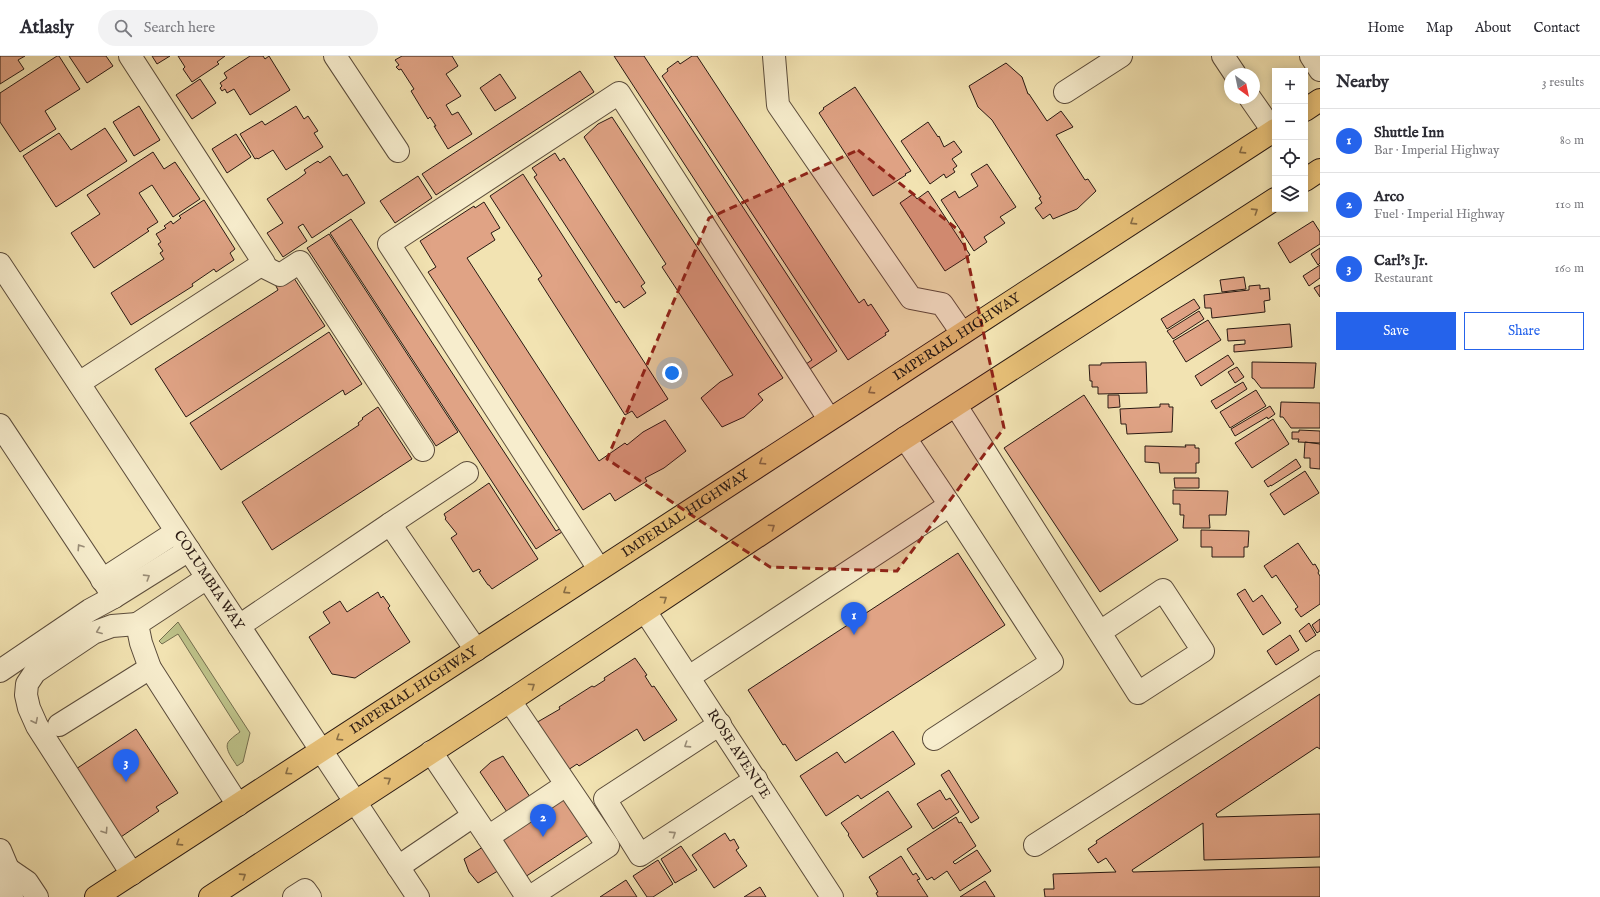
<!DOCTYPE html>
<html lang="en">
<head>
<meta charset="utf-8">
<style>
	:root { --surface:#fff; --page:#f2f2f3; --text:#2b2b33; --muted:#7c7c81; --line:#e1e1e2; --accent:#2563eb }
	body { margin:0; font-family:"IM FELL English",serif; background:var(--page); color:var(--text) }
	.controls { position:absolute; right:12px; top:12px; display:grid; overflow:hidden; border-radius:0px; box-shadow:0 2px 10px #0003 }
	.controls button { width:36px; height:36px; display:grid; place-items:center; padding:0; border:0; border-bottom:1px solid var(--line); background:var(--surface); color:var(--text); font:20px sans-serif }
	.compass { position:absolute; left:1224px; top:12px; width:36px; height:36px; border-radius:50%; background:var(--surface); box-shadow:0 2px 10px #0003; rotate:147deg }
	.you { position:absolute; left:672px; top:317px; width:14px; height:14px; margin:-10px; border:3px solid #fff; border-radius:50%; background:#1a73e8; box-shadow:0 0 0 6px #1a73e833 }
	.badge { display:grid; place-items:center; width:26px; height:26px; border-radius:50%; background:var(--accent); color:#fff; font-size:13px; font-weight:700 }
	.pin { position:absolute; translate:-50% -33px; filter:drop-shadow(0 1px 2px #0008) }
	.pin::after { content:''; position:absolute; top:21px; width:14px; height:12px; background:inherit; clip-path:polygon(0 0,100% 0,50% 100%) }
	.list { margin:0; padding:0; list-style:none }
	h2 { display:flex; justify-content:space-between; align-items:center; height:52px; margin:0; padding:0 16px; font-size:17px }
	h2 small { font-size:13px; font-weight:400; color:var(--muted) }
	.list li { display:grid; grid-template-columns:26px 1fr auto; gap:12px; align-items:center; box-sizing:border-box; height:64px; padding:0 16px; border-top:1px solid var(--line) }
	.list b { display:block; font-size:15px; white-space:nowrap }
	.list p { margin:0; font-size:13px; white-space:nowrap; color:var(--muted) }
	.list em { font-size:13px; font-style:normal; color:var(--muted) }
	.actions { display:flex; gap:8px; padding:12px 16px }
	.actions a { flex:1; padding:9px 0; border:1px solid var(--accent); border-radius:0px; text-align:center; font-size:14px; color:var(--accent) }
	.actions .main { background:var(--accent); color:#fff }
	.icon { flex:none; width:22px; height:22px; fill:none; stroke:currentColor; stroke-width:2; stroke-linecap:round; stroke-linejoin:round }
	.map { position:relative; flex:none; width:1320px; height:841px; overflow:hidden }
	header { display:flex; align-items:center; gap:24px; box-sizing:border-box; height:56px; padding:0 20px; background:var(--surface); border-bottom:1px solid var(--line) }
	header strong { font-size:19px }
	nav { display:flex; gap:22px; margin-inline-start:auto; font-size:14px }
	.search { width:280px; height:36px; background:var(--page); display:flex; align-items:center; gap:10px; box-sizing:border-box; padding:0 14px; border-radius:22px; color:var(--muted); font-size:15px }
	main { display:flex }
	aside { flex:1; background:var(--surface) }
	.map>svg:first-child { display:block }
	.green { fill:#bec38a; stroke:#746e4e }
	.building { fill:#e0a385; stroke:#291913 }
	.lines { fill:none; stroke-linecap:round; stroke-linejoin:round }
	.minor-casing { stroke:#5b4c3b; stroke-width:24 }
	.major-casing { stroke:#291913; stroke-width:24 }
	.minor { stroke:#f7edcd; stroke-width:22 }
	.major { stroke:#e9c279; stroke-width:22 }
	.oneway { stroke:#896e46 }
	.oneway2 { stroke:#9a8e79 }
	.marked { fill:#8f2418; fill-opacity:0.2; stroke:#8f2418; stroke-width:3; stroke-dasharray:8 5; stroke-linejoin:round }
	.labels { text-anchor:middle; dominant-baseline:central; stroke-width:3.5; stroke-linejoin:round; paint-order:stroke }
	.street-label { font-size:14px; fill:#291913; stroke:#f7edcd }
</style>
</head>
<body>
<header>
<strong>Atlasly</strong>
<div class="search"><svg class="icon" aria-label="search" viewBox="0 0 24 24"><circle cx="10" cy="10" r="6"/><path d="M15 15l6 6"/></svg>Search here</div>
<nav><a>Home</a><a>Map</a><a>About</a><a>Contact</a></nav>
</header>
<main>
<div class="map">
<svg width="1320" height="841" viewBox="0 0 1320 841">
	<rect width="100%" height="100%" fill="#f2e3b2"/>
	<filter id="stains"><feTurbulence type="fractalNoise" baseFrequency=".005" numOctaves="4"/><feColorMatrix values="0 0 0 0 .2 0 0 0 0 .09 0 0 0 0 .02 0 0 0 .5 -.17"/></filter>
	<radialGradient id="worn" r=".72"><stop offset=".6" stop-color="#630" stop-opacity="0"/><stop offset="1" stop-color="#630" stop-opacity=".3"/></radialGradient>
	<path class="green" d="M178,566L250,677L243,706L237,710C233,703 222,691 230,684C233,681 237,678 240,676L178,578L162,588L159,585Z"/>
	<path class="building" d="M0,0H25L18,4L24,13L0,28Z
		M57,0H59L80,33L45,55L56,73L20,96L0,66V37Z
		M69,0H106L113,10L87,27Z
		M152,0H170L157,8Z
		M178,0H225L217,6L219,8L192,26L183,13L185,11Z
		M250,0H263L265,3L269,0L290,34L250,59L234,33L227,37L225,33L222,35L220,32L222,30L220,27L227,22L224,17Z
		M402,0H452L458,10L446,18L461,40L446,49L452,59L458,56L472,78L448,93L434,70H436L430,61L428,63L411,35L414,33L401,13L399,14L396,11L399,9L395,4Z
		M614,0H644L837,295L807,315L803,310L812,304Z
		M692,0H697L859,247L864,243L868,250L871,248L889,275L885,277L886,279L848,304L662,20L668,15L667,13L678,5L680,8Z
		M1006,7L1022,21L1028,38H1029L1047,65L1061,55L1073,71L1056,79L1085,124L1088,123L1096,135L1077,153L1053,163L1050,158L1043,163L1035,152L1042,147L1039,142L1041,141L992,64L978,51L969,30Z
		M580,15L594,36L436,139L422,118Z
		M500,18L516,42L495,55L480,32Z
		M200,23L216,47L192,63L176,39Z
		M855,31L911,115L905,118L906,119L873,140L819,57L824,53L823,52Z
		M139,50L160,84L134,100L113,66Z
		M296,50L304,63L308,60L318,75L314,77L323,91L286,114L273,94L258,103L257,102L255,103L240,78L262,65L265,69Z
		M612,61L783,322L758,338L763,344L744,361L722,371L701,342L720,326L733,319L662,211L666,208L584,81L598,68Z
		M928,66L938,81L939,80L944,91L954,85L962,96L952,103L957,110L953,113L955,116L946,122L944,118L930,128L901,85Z
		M105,72L127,105L56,151L23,100L59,77L71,94Z
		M236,78L251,101L227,117L212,93Z
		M153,96L164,113L175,106L200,143L173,161L152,129L139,137L158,166L147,173L149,175L94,212L71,177L100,158L87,139Z
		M555,97L560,105L564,102L645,227L641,230L646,237L624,252L619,245L616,247L534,121L537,119L532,112Z
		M330,100L343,120L347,118L365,147L312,182L303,168L298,171L307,185L283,201L267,177L283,167L267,143L298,123L306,117L304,114L313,108L318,105L320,107Z
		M987,108L1016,151L1000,161L1005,167L984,181L987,186L974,195L941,144L955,135L959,142L978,130L971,118Z
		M523,118L668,343L637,362L632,355L625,359L538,223L542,220L490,140Z
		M418,120L432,142L395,167L380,145Z
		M928,135L970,199L945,215L900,147L913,138L917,143Z
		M204,144L235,193L230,197L234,204L216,216L214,213L192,228L193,230L131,269L111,237L164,203L160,197L163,195L158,188L161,186L156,178L166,172L164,170L171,165L173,168L181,162L179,160Z
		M484,146L500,172L491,177L495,184L467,202L599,405L625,387L627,389L643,376L665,364L686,395L664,412L645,422L647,425L615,445L610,437L583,454L428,216L436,211L420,185L474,150L475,152Z
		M351,163L556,475L563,471L565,474L536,493L330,177Z
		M1313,165L1320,176V188L1290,207L1278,187Z
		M329,178L458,376L436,390L307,192Z
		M1320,192V207L1318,209L1311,198Z
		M1320,209V222L1309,230L1303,220Z
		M292,219L325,270L186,361L155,313L278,234L276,230Z
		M1244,221L1246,233L1222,236L1220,224Z
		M1260,229V233L1269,232L1270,244L1264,245L1265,256L1212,262L1211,252H1205L1204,239L1249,234V230Z
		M1320,229V241L1314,232Z
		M1194,243L1200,252L1167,273L1161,263Z
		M1199,255L1204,263L1173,283L1167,275Z
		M1208,264L1221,284L1186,306L1173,285Z
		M1290,268L1292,291L1234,296V289L1245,288V284L1228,285L1227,273Z
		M329,276L362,328L345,339L343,334L221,414L190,367Z
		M1228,299L1234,308L1201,330L1195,320Z
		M1146,306L1147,337L1098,338V331H1092V325H1090L1089,309H1101V307Z
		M1252,306L1316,307L1314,332H1261L1254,323L1252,322Z
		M1237,311L1244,321L1235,327L1228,316Z
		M1243,326L1247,333L1216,353L1211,345Z
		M1256,334L1266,350L1230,372L1220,356Z
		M1084,339L1178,484L1100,536L1004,392Z
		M1108,339H1119L1120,351L1108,352Z
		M1281,346L1320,347V372H1291L1283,361H1280Z
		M1160,348H1169V351H1173L1172,376L1127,378L1126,368H1121L1120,353L1160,351Z
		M1270,350L1275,358L1268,363L1267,361L1235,380L1231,373Z
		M378,351L412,403L272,494L242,446L359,369L358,367L363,363L362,362Z
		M1273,363L1289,388L1252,412L1235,387Z
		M1299,374L1320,375V387L1298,386L1299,383H1292V376H1299Z
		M1305,386L1320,388V413L1310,412V402H1304Z
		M1185,389H1195V392H1199V407H1196V417H1160L1159,407L1145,406V390L1186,391Z
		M1296,403L1301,411L1271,430V429L1268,431L1264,425Z
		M1305,415L1319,437L1284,459L1270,438Z
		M1174,422H1199V432H1175Z
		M489,427L538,503L492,533L489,529H488L479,516L481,515L479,513L473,516L451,482L457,478L445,463L446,462L444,458Z
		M1173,434L1228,435L1226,459H1209L1210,472H1183L1184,459H1180V448H1173Z
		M1201,474L1249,475L1248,491H1244V501H1212V491H1201Z
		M1298,487L1313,509L1315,508L1319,515L1318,517L1320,520V548L1301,561L1295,553L1298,551L1276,519L1272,522L1264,510Z
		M958,497L1005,569L796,705L785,688L783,689L748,634Z
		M1245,533L1253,546L1262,539L1281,567L1263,579L1237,538Z
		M378,536L381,542L383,540L390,550L388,552L410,586L355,622L332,618L309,581L330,567L323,556L340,545L347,556Z
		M1320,563V575L1317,577L1312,569Z
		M1309,567L1316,579L1306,586L1299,575Z
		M1290,579L1299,594L1276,609L1267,595Z
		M635,602L647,619L645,620L652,631L654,630L677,664L644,685L637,673L579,710L577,708L565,716L534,668L560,653L559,651L592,630L594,631L605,624L604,622Z
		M1320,638V693L1317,691L1216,758L1217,761L1320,758V801L1204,804L1203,767L1132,814L1133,816L1320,811V841H1045L1044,833H1054L1053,818L1116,816L1106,802L1098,807L1088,793L1097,787L1096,785Z
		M136,673L178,737L156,751L159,755L115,785L73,715Z
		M893,675L915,708L861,743L858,739L826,760L800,720L837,696L845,707Z
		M503,700L534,747L511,762L480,716L491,706Z
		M949,714L979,762L971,767L941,719Z
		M940,734L946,744L950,742L959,756L933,773L917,748Z
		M888,735L912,771L863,802L848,779L849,778L841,767Z
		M565,739L590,778L522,823L496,784Z
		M956,761L959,767L961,766L976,790L953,806L955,808L977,794L991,815L960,835L947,815L934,824L932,821L927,824L907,793Z
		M725,777L730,785L734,783L739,792L736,794L747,810L714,832L692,799Z
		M486,789L501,813L478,827L469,816L464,803Z
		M681,790L697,814L675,827L661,803Z
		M901,800L913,819L916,817L920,823L917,824L928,841H878L876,837L878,836L869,821Z
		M658,804L673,828L653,841H647L633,820Z
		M626,824L637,841H600Z
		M985,825L995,841H960Z
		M760,831L766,841H744Z"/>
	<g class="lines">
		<defs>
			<g id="minor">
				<path d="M335,0L398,95"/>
				<path d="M774,0L778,49L911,242L942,248L962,277"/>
				<path d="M1223,0L1235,18"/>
				<path d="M1311,0L1320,14"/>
				<path d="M1065,36L1121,0"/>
				<path d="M1250,42L1273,75"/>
				<path id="s1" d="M0,208L418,841"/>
				<path d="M260,209L280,219L300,206L423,394"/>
				<path d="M79,327L264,207L130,0"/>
				<path d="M956,350L1138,637L1203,595L1163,534L1100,576"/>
				<path d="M0,369L114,541"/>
				<path d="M905,382L950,449"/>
				<path d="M390,468L467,417"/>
				<path d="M599,513L389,188L619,37L829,363"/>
				<path d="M207,522L137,568L141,587L150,612L238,749"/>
				<path d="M102,524L176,476"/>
				<path id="s2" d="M645,555L832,841"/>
				<path d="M239,570L390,468L476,594"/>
				<path d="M0,615L90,554L114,541L189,494"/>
				<path d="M689,621L950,449L1052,606L934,683"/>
				<path d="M510,645L608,790L530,841"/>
				<path d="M720,668L605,743L640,799L756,723"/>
				<path d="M59,669L150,612"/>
				<path d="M431,696L488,781"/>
				<path d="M1035,789L1320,606"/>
				<path d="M0,794L8,813L9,837L12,841"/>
				<path d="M398,811L473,760"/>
				<path d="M8,813L27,826L37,841"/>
				<path d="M132,818L37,670L29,652L26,639L27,628L35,616L93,577L112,570L137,568"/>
				<path d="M294,841L305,834L310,841"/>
				<path d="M527,841L488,781L566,729"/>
			</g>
			<g id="major">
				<path d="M1305,54L1320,44"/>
				<path d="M1305,124L1320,114"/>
				<path id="s3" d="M96,841L1275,74"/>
				<path d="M210,841L510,645L905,382L1275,143"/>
			</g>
		</defs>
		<use href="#minor" class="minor-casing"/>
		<use href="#major" class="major-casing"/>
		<use href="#minor" class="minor"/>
		<use href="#major" class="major"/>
	</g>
	<defs><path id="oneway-chevron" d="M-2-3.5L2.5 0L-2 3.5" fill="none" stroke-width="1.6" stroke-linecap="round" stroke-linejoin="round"/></defs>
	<g class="oneway">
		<use href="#oneway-chevron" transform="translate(1242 95) rotate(147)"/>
		<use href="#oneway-chevron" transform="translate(1255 155) rotate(-33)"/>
		<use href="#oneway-chevron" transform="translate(1133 166) rotate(147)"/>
		<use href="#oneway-chevron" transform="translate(871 335) rotate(147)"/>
		<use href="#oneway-chevron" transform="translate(762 406) rotate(147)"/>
		<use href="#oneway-chevron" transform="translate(772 471) rotate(-34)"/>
		<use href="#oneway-chevron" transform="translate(566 535) rotate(147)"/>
		<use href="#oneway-chevron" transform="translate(664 543) rotate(-34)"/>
		<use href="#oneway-chevron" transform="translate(532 630) rotate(-34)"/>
		<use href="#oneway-chevron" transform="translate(339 682) rotate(147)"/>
		<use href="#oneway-chevron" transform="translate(288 716) rotate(146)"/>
		<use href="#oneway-chevron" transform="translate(388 724) rotate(-33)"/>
		<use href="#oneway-chevron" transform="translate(179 787) rotate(147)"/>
		<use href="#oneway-chevron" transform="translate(243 820) rotate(-33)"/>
	</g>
	<g class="oneway2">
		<use href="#oneway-chevron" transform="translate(80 491) rotate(-123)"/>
		<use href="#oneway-chevron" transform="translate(147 521) rotate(-32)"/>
		<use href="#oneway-chevron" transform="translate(99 575) rotate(159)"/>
		<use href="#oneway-chevron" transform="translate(35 665) rotate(64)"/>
		<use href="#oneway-chevron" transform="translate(687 689) rotate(147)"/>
		<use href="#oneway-chevron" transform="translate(105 775) rotate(57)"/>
		<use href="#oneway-chevron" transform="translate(673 778) rotate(-33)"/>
	</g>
	<path class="marked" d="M858,94L962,177L1004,372L897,515L770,511L607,403L709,162Z"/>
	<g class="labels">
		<g class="street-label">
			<text stroke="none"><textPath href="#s3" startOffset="1027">IMPERIAL HIGHWAY</textPath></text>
			<text stroke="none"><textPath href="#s3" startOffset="703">IMPERIAL HIGHWAY</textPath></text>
			<text stroke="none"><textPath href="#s1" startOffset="379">COLUMBIA WAY</textPath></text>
			<text stroke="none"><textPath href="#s3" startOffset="379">IMPERIAL HIGHWAY</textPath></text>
			<text stroke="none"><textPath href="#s2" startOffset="171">ROSE AVENUE</textPath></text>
		</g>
	</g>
	<rect width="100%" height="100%" filter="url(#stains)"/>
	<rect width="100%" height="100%" fill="url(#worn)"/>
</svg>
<div class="controls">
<button>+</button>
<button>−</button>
<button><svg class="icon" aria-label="locate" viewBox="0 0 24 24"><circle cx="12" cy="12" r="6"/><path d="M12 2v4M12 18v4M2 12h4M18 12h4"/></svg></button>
<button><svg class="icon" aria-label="layers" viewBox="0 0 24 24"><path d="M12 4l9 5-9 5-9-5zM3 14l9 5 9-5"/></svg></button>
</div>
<svg class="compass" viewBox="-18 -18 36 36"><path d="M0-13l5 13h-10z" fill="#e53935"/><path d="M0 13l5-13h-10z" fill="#7c7c81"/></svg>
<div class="you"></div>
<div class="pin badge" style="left:854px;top:579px">1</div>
<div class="pin badge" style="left:543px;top:781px">2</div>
<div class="pin badge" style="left:126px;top:726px">3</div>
</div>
<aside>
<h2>Nearby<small>3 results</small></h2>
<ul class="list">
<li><span class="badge">1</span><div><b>Shuttle Inn</b><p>Bar · Imperial Highway</p></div><em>80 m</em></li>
<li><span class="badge">2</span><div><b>Arco</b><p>Fuel · Imperial Highway</p></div><em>110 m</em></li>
<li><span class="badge">3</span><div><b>Carl's Jr.</b><p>Restaurant</p></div><em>160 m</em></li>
</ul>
<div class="actions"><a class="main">Save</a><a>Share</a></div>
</aside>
</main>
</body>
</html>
